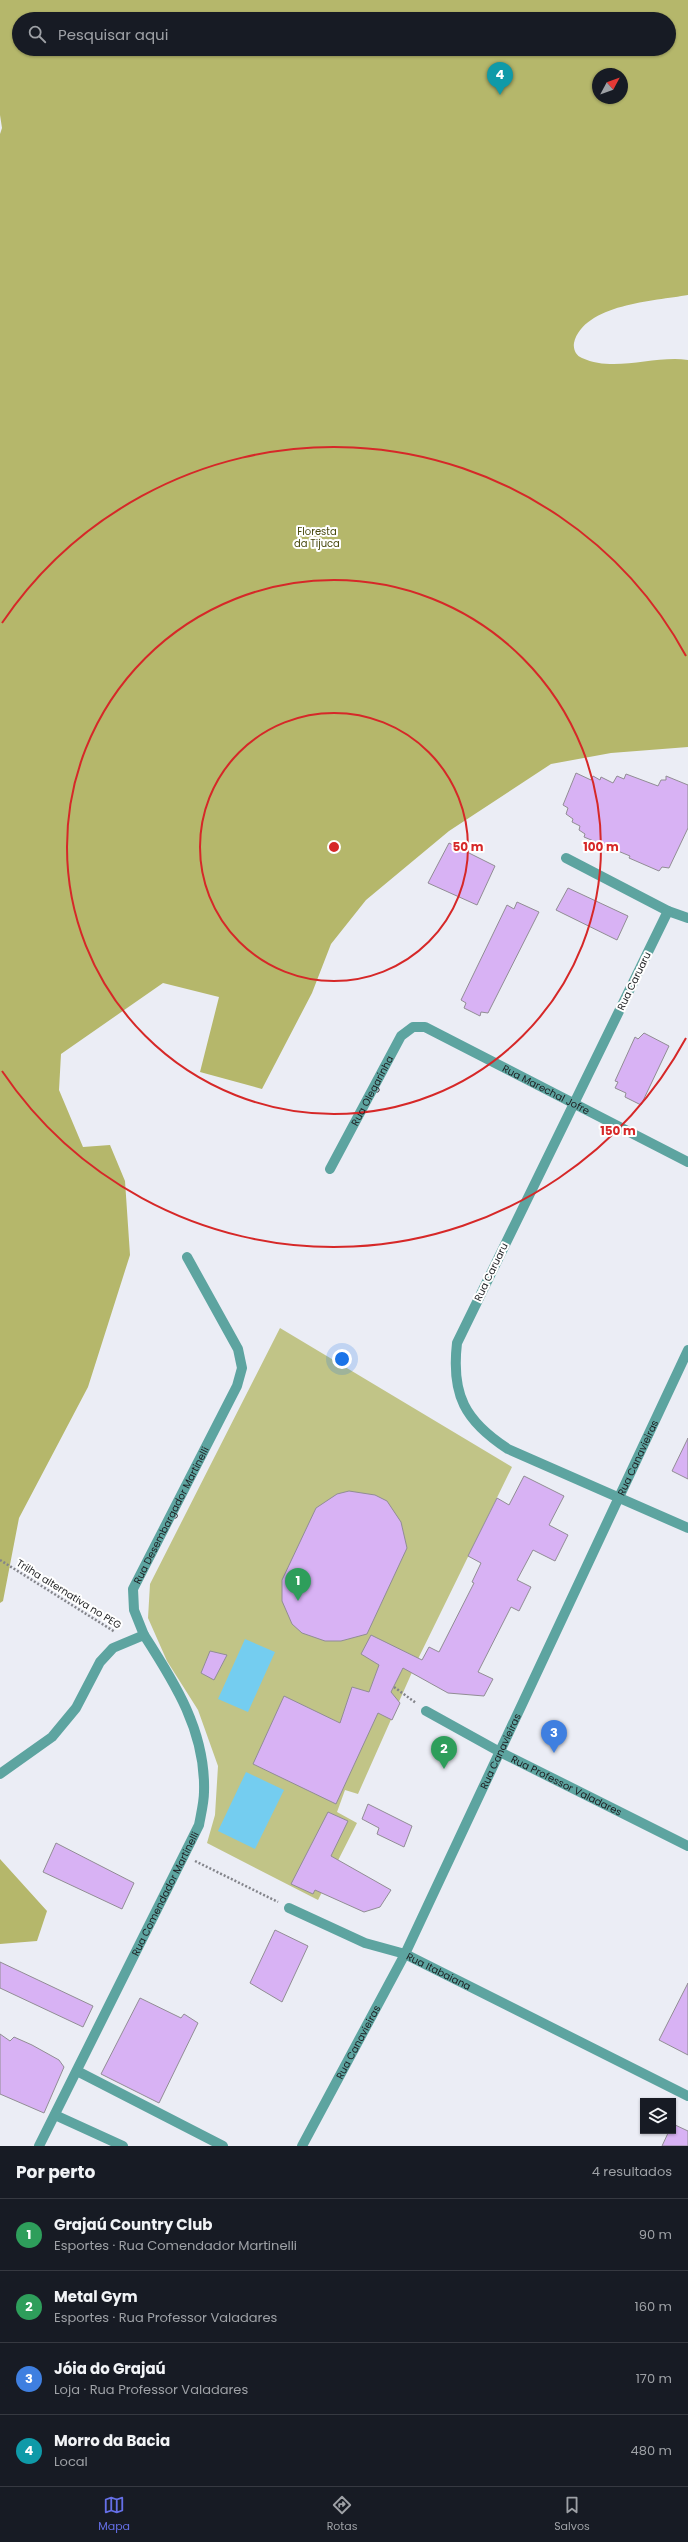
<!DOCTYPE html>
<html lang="pt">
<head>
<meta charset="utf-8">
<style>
	:root { --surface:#171b24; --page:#242831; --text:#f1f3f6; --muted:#9ea1a6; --line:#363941; --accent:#656fe7 }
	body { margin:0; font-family:Poppins,sans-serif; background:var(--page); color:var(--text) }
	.controls { position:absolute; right:12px; bottom:12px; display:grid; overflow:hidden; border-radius:0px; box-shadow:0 1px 3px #0004 }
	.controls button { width:36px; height:36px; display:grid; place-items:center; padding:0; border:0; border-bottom:1px solid var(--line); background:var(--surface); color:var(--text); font:20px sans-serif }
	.compass { position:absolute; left:592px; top:68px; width:36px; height:36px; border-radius:50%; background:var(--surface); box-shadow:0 1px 3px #0004; rotate:49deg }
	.you { position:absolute; left:342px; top:1359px; width:14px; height:14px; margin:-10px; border:3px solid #fff; border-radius:50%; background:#1a73e8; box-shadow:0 0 0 6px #1a73e833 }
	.badge { display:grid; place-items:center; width:26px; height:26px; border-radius:50%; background:var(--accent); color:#fff; font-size:13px; font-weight:700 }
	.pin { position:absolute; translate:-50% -33px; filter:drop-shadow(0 1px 2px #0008) }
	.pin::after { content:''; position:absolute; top:21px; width:14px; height:12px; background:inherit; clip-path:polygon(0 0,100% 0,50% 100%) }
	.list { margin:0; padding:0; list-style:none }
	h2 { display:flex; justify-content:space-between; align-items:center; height:52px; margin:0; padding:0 16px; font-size:17px }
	h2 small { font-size:13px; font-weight:400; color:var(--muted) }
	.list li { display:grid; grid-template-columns:26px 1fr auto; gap:12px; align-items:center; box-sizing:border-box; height:72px; padding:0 16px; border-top:1px solid var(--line) }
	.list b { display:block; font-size:15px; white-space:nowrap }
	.list p { margin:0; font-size:13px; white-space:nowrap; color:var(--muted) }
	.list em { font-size:13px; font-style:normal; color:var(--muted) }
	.icon { flex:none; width:22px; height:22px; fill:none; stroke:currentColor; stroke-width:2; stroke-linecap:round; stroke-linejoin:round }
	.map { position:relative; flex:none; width:688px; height:2146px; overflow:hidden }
	.search { position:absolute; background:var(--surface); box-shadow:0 1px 3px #0004; left:12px; right:12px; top:12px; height:44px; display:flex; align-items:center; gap:10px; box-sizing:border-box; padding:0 14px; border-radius:22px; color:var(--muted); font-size:15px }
	.sheet { height:340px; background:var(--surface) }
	nav { display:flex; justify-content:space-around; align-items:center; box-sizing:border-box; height:56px; border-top:1px solid var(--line); background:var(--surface); font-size:11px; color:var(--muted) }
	nav a { display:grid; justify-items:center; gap:2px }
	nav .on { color:var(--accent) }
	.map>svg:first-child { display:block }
	.green { fill:#c1c487 }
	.forest { fill:#b5b76b; fill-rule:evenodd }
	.water { fill:#74cdf0 }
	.building { fill:#d8b2f4; stroke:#918d94 }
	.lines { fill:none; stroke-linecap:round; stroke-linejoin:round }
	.path { stroke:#83848a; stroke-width:2.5; stroke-dasharray:2 2; stroke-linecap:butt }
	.minor { stroke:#5da4a0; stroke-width:10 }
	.ring { fill:none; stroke:#d62828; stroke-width:2 }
	.labels { text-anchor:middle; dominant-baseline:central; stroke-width:4; stroke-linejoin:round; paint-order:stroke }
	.park-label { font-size:10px; fill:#48490e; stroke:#fff }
	.street-label { font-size:10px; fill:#1d1e21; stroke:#fff }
	.centre { fill:#d62828; stroke:#fff; stroke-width:2 }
	.ring-label { font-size:12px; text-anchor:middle; font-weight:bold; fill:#d62828; stroke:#fff; stroke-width:4; stroke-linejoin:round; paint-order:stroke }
</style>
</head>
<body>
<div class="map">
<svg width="688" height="2146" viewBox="0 0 688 2146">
	<rect width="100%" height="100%" fill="#ebedf5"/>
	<path class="green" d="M280,1328L512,1467L417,1661L358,1794L345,1790L337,1812L357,1823L318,1900L207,1843L215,1815L218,1766L198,1710L167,1661L148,1618L150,1584Z"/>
	<path class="forest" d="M0,0H688V295C654,301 584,304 574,343C573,349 576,356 582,358C615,373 654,355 688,360V747L611,753L551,764L449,831L366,900L331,944L312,993L262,1089L200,1072L219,997L163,983L61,1054L59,1090L83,1147L110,1145L125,1181L130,1255L88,1387L19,1518L3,1601L0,1603V134L2,128L0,115ZM19,19H669V49H19ZM598,74H622V98H598Z
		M0,1859L47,1911L37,1941L0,1944Z"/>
	<path class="water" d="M245,1639L275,1652L248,1712L218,1699Z
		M246,1772L284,1790L255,1849L218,1831Z"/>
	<path class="building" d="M576,773L591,780L593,776L600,780L601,777L613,783L617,776L624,779L626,774L658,786L661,780H666V776L688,785V828L669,868L662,867L659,871L629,858L630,856L584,837L585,834L579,830L580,826L572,822L573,819L566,814L568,808L563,805Z
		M449,843L495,866L477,905L428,883Z
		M568,888L628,916L617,940L556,910Z
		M517,902L539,912L488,1013L481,1012L480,1016L464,1008L466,1003L461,1000L507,905L514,909Z
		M644,1033L669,1046L641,1105L625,1097L626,1093L615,1088L618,1082L615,1081L635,1037L638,1039Z
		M688,1438V1479L672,1471Z
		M524,1476L564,1496L549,1525L568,1535L555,1561L533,1550L517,1580L531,1587L519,1611L511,1607L478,1672L493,1679L484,1696L448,1693L403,1668L391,1692L400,1703L392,1720L378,1713L336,1804L253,1764L284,1696L340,1723L352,1687L369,1692L379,1665L361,1654L371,1635L422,1660L429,1647L439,1652L474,1583L472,1582L481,1563L468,1556L497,1498L509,1505Z
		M349,1491L375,1495L387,1501L401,1522L407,1548L367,1634L341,1641H325L302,1633L292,1624L282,1601V1580L316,1508L337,1494Z
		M210,1651L227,1655L214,1680L201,1673Z
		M368,1804L412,1826L404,1847L377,1834L379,1828L362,1819Z
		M328,1812L348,1821L331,1856L391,1890L380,1907L364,1912L315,1890L313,1894L291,1884Z
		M56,1843L134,1883L122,1909L43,1872Z
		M275,1930L308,1946L282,2002L250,1983Z
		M0,1962L93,2006L83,2027L0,1988Z
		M688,1983V2055L659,2040Z
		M140,1998L181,2018L184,2014L198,2023L159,2103L101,2074Z
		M0,2034L10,2041L14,2037L32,2045L59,2060L64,2067L44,2113L0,2094Z
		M673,2124L688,2131V2146H662L669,2131H673Z"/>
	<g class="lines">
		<path class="path" d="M0,1560L115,1632
			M394,1687L416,1703
			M195,1861L278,1902"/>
		<g class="minor">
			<path d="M566,858L668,911L688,918"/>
			<path d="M668,911L457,1343C451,1395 465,1421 508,1449L688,1528"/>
			<path id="s1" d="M330,1169L401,1036L413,1027H425L688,1162"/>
			<path id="s2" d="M426,1711L500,1752L688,1846"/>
			<path id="s3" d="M0,1774L52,1737L76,1708L100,1662L113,1648L144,1635L134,1610L133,1589L237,1386L242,1368L238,1349L187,1257"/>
			<path id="s4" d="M289,1908L365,1943L405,1954L688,2096"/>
			<path d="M77,2071L223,2146"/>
			<path d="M55,2115L123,2146"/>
			<path id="s5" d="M39,2146L199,1825C201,1814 204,1802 204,1792C206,1732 175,1683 144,1635"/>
			<path id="s6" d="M302,2146L405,1954L688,1350"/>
		</g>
	</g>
	<g class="ring">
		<circle cx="334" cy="847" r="134"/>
		<circle cx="334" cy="847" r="267"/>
		<path d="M686 1038A401 401 0 0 1 2 1071M2 623A401 401 0 0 1 686 656"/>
	</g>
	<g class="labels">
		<g class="park-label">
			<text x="317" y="531">Floresta<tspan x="317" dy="12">da Tijuca</tspan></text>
		</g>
		<g class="street-label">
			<text transform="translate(634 981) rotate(-64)">Rua Caruaru</text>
			<text stroke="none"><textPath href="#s1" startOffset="314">Rua Marechal Jofre</textPath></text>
			<text stroke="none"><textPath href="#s1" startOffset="89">Rua Olegarinha</textPath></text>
			<text transform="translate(491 1272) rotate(-64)">Rua Caruaru</text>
			<text stroke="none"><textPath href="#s6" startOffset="766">Rua Canavieiras</textPath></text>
			<text stroke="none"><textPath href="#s3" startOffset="337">Rua Desembargador Martinelli</textPath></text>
			<text transform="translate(69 1594) rotate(32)">Trilha alternativa no PEG</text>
			<text stroke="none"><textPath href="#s6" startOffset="442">Rua Canavieiras</textPath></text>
			<text stroke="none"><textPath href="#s2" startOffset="159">Rua Professor Valadares</textPath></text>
			<text stroke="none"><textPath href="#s5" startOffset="282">Rua Comendador Martinelli</textPath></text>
			<text stroke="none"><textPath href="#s4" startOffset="163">Rua Itabaiana</textPath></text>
			<text stroke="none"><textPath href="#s6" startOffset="118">Rua Canavieiras</textPath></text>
		</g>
	</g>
	<circle cx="334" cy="847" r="6" class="centre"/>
	<g class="ring-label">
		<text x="468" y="851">50 m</text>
		<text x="601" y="851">100 m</text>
		<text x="618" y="1135">150 m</text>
	</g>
</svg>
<div class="controls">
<button><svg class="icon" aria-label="layers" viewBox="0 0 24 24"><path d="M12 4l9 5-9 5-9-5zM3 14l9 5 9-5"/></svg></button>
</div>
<svg class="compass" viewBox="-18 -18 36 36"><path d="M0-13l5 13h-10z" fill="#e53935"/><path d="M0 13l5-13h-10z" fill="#9ea1a6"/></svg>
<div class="you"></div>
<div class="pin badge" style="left:298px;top:1601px;background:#2e9e5b">1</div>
<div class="pin badge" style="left:444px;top:1769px;background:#2e9e5b">2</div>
<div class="pin badge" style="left:554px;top:1753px;background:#3f7fe0">3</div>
<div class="pin badge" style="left:500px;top:95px;background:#0f9aa8">4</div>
<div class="search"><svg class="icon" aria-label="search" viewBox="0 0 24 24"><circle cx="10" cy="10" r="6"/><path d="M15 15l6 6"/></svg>Pesquisar aqui</div>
</div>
<section class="sheet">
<h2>Por perto<small>4 resultados</small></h2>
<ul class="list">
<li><span class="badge" style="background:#2e9e5b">1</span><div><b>Grajaú Country Club</b><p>Esportes · Rua Comendador Martinelli</p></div><em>90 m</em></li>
<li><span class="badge" style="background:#2e9e5b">2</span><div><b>Metal Gym</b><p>Esportes · Rua Professor Valadares</p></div><em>160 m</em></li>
<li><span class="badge" style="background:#3f7fe0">3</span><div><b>Jóia do Grajaú</b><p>Loja · Rua Professor Valadares</p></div><em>170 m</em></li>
<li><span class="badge" style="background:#0f9aa8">4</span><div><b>Morro da Bacia</b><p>Local</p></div><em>480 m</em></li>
</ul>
</section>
<nav>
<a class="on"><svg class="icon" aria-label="map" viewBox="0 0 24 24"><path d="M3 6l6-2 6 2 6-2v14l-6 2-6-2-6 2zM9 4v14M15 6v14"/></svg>Mapa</a>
<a><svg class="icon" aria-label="directions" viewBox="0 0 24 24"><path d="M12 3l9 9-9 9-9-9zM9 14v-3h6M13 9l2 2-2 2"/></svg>Rotas</a>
<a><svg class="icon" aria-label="saved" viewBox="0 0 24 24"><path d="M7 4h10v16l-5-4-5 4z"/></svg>Salvos</a>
</nav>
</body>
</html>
